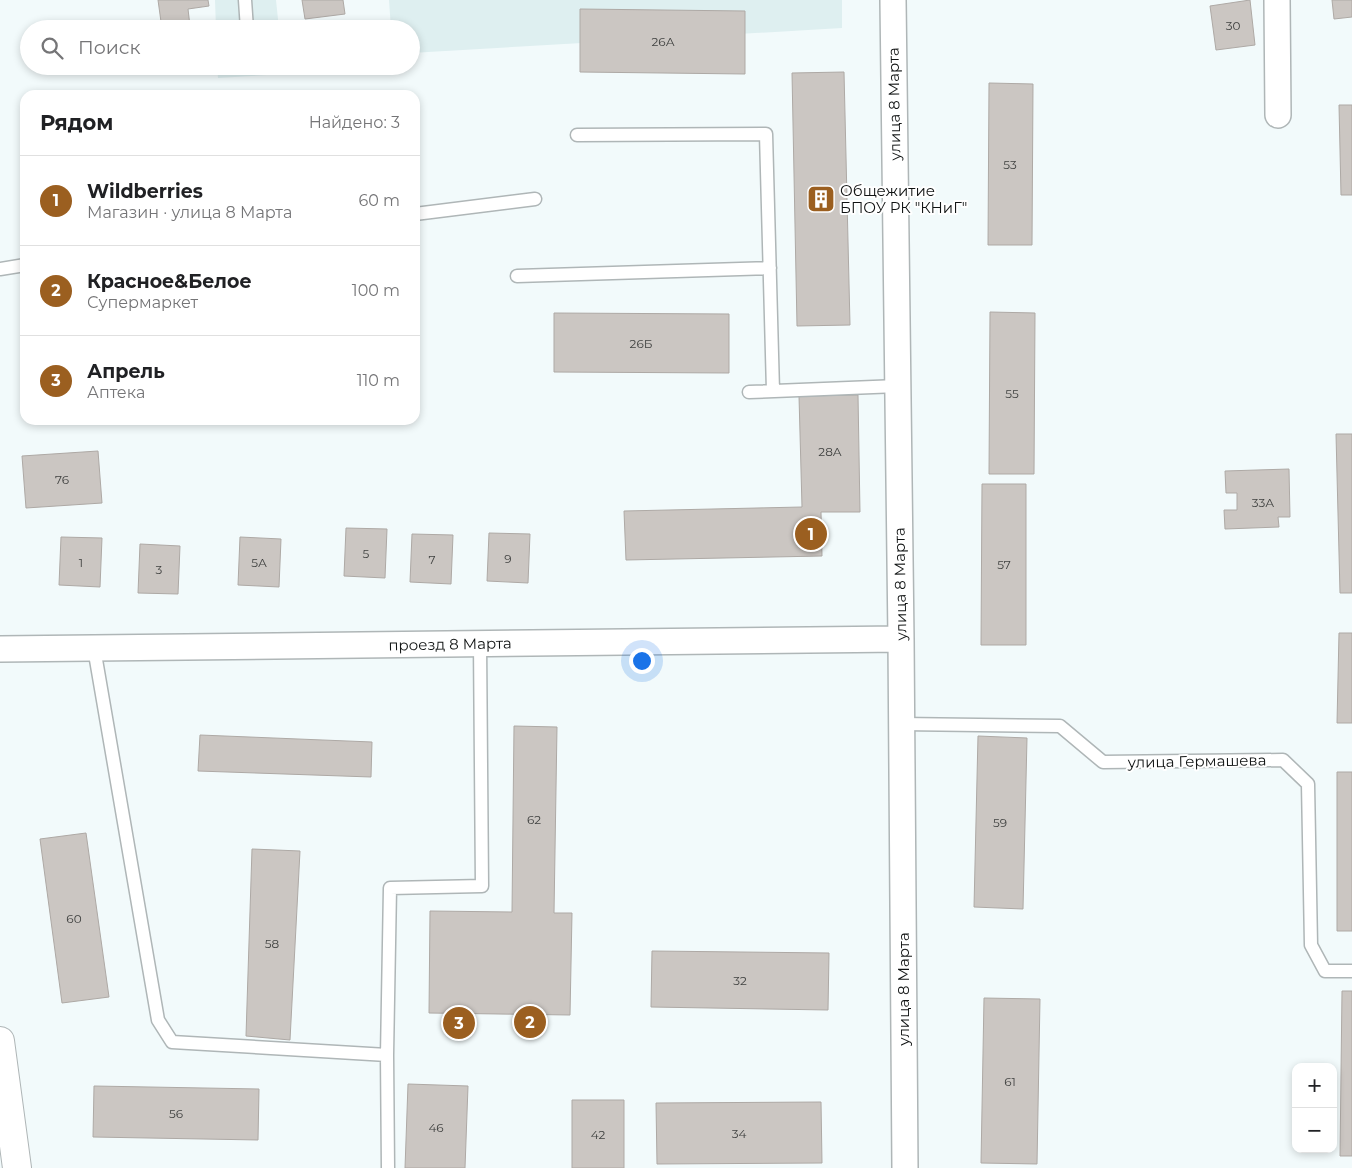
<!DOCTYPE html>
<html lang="ru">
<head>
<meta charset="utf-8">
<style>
	:root { --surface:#fff; --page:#f6f6f6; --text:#202124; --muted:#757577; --line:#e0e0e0; --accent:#9b5f20 }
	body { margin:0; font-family:Montserrat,sans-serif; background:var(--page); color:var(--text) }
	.controls { position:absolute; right:15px; bottom:15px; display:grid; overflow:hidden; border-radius:10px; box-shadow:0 2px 8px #0003 }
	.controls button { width:45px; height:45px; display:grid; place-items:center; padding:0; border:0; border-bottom:1px solid var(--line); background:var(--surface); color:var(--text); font:25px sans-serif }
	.you { position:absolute; left:641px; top:660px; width:18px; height:18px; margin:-12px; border:4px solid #fff; border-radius:50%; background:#1a73e8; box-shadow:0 0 0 8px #1a73e833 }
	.badge { display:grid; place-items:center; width:32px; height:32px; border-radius:50%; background:var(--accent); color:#fff; font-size:16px; font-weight:700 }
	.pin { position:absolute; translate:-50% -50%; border:2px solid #fff; box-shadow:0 1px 5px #0006 }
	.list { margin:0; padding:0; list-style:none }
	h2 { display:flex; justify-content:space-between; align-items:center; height:65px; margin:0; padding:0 20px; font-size:21px }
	h2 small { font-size:16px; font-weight:400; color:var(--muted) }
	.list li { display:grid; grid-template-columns:32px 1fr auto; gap:15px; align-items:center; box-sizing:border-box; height:90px; padding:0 20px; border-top:1px solid var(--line) }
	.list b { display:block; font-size:19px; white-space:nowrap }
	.list p { margin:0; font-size:16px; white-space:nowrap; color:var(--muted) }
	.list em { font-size:16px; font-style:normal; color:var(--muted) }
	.icon { flex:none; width:28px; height:28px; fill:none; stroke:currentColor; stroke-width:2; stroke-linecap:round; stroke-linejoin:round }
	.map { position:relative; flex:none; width:1352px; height:1168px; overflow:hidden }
	.search { position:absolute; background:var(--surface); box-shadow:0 2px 8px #0003; left:20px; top:20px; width:400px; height:55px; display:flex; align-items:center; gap:12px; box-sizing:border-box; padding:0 18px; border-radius:28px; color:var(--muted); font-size:19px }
	.panel { position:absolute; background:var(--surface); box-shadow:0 2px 8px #0003; left:20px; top:90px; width:400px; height:335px; border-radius:15px }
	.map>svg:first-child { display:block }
	.built { fill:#deeff0 }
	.building { fill:#cbc6c2; stroke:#aea9a5 }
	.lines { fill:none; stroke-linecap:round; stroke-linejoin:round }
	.lane-casing { stroke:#afb6b7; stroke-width:15 }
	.street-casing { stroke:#afb6b7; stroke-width:28 }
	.secondary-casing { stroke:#afb6b7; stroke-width:30 }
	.lane { stroke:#fff; stroke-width:12 }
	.street { stroke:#fff; stroke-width:25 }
	.secondary { stroke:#fff; stroke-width:28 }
	.labels { text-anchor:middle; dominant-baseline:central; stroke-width:4; stroke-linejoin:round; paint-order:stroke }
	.number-label { font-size:12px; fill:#3f403f }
	.street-label { font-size:15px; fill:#101313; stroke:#fff }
	.poi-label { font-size:15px; fill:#101313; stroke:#fff; text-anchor:start }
</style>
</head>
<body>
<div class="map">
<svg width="1352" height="1168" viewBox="0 0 1352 1168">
	<rect width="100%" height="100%" fill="#f2fafb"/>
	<path class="built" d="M215,0H276L279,29H216Z
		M389,0H842V28L411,53V29H391Z
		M217,66H283L284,74L218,78Z"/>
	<path class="building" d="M158,0H208L209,6L188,9L190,26L162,29Z
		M302,0H343L345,14L305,19Z
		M1250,0L1255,45L1216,50L1210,6Z
		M1332,0H1352V17L1334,19Z
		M580,9L745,11V74L580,72Z
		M844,72L850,325L797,326L792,73Z
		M989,83L1033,84L1032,245H988Z
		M1339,105H1352V195H1341Z
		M990,312L1035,313L1034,474H989Z
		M554,313L729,314V373L554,372Z
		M858,395L860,512H821L822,556L626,560L624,511L802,507L799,396Z
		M1336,434H1352V593H1340Z
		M98,451L102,503L26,508L22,456Z
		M1289,469L1290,517H1278L1279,527L1225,529L1224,510H1237V493H1226L1225,471Z
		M982,484H1026V645H981Z
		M346,528L387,529L385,578L344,576Z
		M489,533L530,534L528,583L487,581Z
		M412,534L453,535L451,584L410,582Z
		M61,537L102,538L100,587L59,585Z
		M240,537L281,539L279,587L238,585Z
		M140,544L180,546L178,594L138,593Z
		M1339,633H1352V723H1337Z
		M514,726L557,727L554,913H572L570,1015L429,1013L430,911L512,912Z
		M200,735L372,742L371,777L198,771Z
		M978,736L1027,738L1023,909L974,907Z
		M1337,772H1352V931H1337Z
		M86,833L109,997L62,1003L40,839Z
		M252,849L300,851L290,1040L246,1036Z
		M652,951L829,953L828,1010L651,1007Z
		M1342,991H1352V1156H1340Z
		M984,998L1040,999L1037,1164L981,1163Z
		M408,1084L468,1086L465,1168H405Z
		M94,1086L259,1089L258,1140L93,1137Z
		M572,1100H624V1168H572Z
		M821,1102L822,1163L657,1164L656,1103Z"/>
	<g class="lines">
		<defs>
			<path id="lane" d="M245,0L247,29
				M577,135L766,134L773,391
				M415,214L535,199
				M0,269L25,265
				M517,276L770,268
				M749,392L898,386
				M94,648L158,1020L172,1042L387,1055
				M901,724L1060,726L1103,762L1283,760L1308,784L1311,945L1325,971H1352
				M388,1168L387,1055L390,888L482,886L480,643"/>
			<path id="street" d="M893,0L901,639L905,1168
				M1277,0L1278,115
				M0,649L901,639"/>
			<path id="secondary" d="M0,1041L17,1168"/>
		</defs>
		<use href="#lane" class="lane-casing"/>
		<use href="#street" class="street-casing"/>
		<use href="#secondary" class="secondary-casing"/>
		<use href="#lane" class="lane"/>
		<use href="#street" class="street"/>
		<use href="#secondary" class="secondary"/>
	</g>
	<defs>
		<symbol id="building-square" viewBox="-11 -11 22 22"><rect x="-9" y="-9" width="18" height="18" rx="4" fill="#9b5f20" stroke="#fff"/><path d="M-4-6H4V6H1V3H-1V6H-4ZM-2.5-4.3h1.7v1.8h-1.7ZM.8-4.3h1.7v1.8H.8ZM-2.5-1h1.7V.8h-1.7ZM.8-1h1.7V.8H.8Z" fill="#fff"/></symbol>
	</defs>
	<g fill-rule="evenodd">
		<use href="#building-square" x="805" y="183" width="32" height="32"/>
	</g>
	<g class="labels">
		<g class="number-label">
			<text x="1233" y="25">30</text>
			<text x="663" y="41">26А</text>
			<text x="1010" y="164">53</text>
			<text x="641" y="343">26Б</text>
			<text x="1012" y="393">55</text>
			<text x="830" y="451">28А</text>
			<text x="62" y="479">76</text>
			<text x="1263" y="502">33А</text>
			<text x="366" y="553">5</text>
			<text x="508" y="558">9</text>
			<text x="432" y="559">7</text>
			<text x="81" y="562">1</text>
			<text x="259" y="562">5А</text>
			<text x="1004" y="564">57</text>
			<text x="159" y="569">3</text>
			<text x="534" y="819">62</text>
			<text x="1000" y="822">59</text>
			<text x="74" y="918">60</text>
			<text x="272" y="943">58</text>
			<text x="740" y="980">32</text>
			<text x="1010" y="1081">61</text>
			<text x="176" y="1113">56</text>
			<text x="436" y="1127">46</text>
			<text x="739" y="1133">34</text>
			<text x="598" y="1134">42</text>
		</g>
		<g class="street-label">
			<text transform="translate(894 104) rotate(-91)">улица 8 Марта</text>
			<text transform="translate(900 584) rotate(-91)">улица 8 Марта</text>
			<text transform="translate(450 644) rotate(-1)">проезд 8 Марта</text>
			<text transform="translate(1197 761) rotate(-1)">улица Гермашева</text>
			<text transform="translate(903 989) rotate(-90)">улица 8 Марта</text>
		</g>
		<g class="poi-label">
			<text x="840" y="190">Общежитие<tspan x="840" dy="17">БПОУ РК "КНиГ"</tspan></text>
		</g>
	</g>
</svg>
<div class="controls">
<button>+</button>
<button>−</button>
</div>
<div class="you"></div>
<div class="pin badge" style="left:811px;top:534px">1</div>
<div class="pin badge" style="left:530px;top:1022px">2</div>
<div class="pin badge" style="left:459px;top:1023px">3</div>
<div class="search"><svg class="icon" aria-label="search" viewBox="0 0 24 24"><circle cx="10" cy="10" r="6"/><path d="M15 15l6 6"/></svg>Поиск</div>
<section class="panel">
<h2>Рядом<small>Найдено: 3</small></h2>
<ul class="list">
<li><span class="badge">1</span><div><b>Wildberries</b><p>Магазин · улица 8 Марта</p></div><em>60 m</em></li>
<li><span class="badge">2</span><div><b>Красное&amp;Белое</b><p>Супермаркет</p></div><em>100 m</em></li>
<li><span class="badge">3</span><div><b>Апрель</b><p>Аптека</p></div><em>110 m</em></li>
</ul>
</section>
</div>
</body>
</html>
